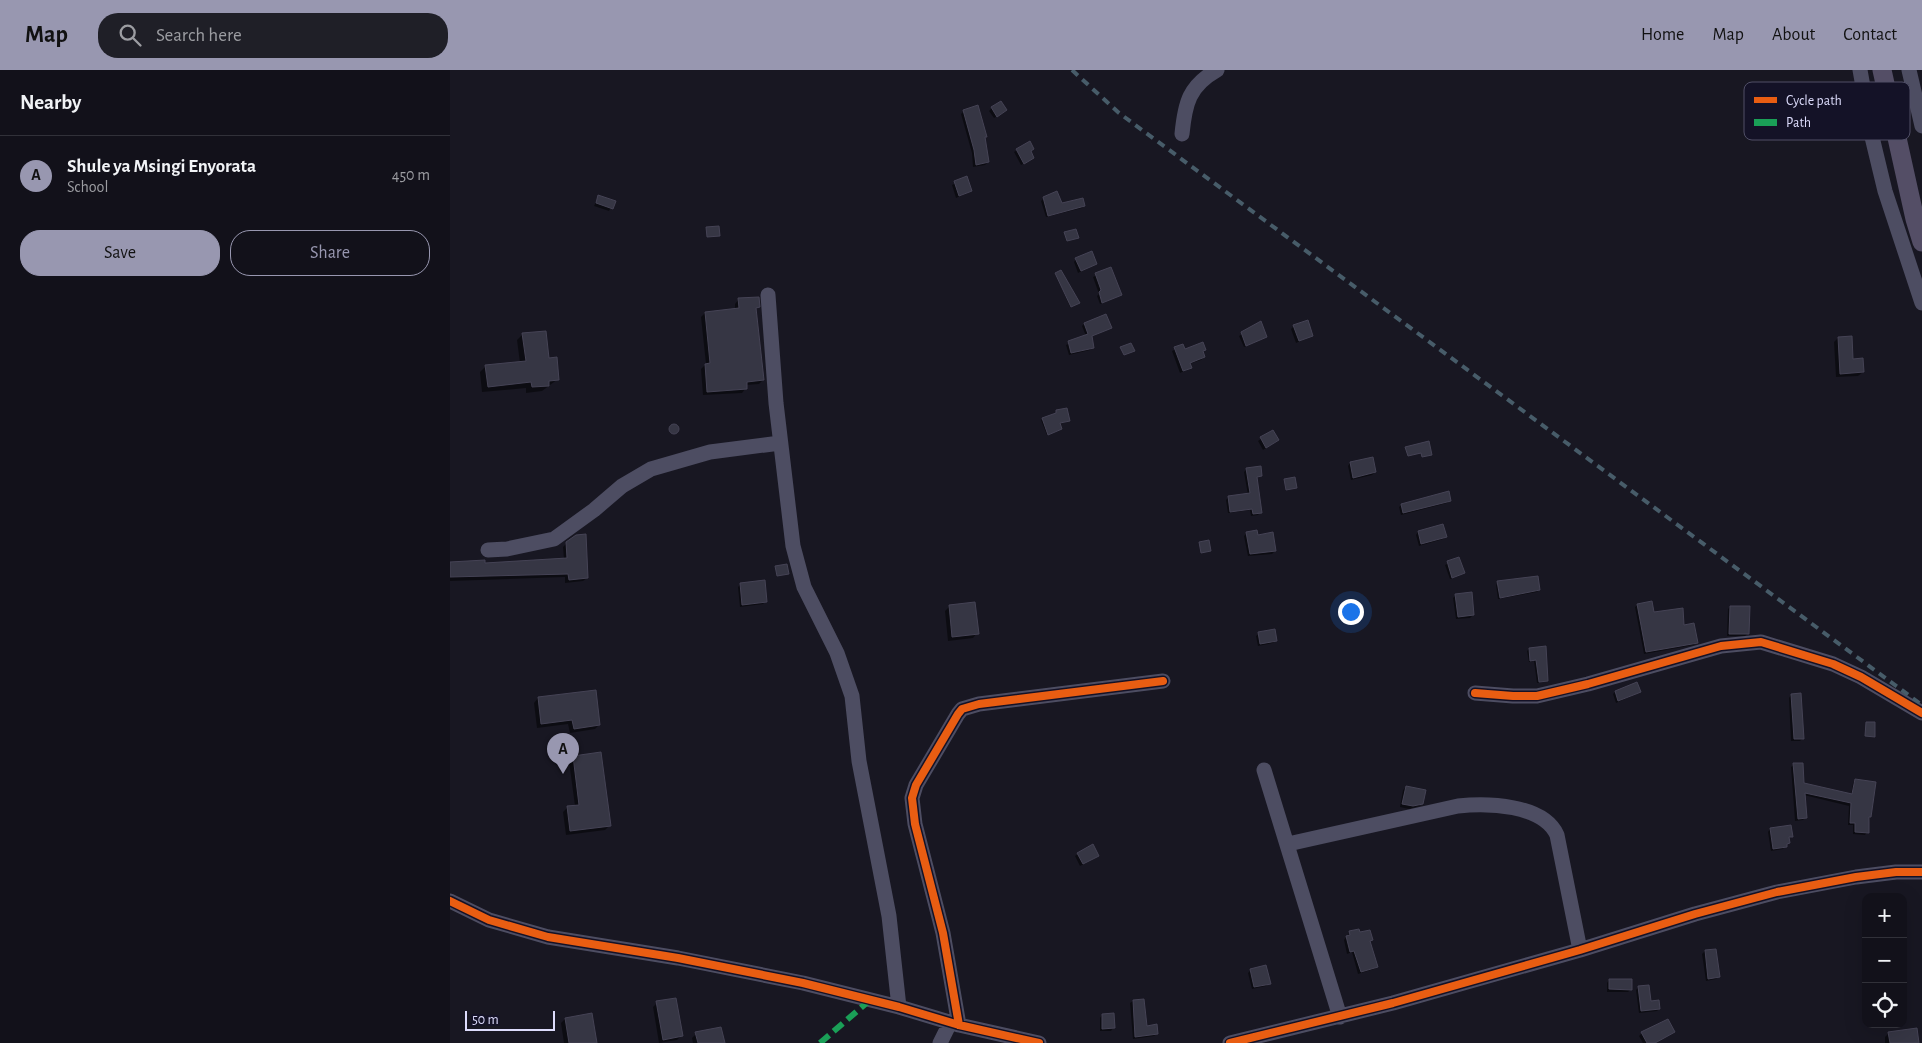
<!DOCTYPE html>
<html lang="en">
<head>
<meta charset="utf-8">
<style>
	:root { --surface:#12111a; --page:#1f1f27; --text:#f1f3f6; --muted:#9c9da2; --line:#313139; --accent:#9897b0 }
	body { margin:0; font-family:"Alegreya Sans",sans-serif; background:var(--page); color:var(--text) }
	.controls { position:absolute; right:15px; bottom:15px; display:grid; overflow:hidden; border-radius:10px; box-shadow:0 5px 20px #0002 }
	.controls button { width:45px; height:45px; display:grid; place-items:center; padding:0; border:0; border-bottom:1px solid var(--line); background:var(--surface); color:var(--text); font:25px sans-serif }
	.scale { position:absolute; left:15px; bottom:12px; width:90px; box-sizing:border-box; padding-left:5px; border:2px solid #dddcfc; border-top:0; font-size:14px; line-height:18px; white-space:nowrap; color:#dddcfc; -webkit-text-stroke:4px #141227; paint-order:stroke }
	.you { position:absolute; left:900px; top:541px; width:18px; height:18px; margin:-12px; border:4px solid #fff; border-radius:50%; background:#1a73e8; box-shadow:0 0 0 8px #1a73e833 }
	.badge { display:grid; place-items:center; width:32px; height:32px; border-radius:50%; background:var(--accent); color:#111; font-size:16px; font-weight:700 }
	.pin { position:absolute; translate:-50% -41px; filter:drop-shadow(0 1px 2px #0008) }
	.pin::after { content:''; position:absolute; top:26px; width:18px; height:15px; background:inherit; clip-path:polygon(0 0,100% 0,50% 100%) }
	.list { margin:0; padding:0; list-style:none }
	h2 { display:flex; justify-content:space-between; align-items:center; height:65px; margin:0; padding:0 20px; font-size:21px }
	h2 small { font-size:16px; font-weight:400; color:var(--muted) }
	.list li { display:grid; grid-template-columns:32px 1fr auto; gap:15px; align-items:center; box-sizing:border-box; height:80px; padding:0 20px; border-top:1px solid var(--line) }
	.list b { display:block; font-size:19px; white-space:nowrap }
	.list p { margin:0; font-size:16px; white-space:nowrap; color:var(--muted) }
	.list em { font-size:16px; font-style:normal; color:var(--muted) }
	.actions { display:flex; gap:10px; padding:15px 20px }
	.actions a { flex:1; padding:11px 0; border:1px solid var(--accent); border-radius:20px; text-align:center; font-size:18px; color:var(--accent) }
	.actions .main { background:var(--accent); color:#111 }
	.icon { flex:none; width:28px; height:28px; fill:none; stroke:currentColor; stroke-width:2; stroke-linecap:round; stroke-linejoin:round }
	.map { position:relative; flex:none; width:1472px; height:973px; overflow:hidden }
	header { display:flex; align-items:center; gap:30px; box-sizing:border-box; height:70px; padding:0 25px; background:var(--accent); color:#111 }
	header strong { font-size:24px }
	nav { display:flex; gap:28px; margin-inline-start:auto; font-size:18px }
	.search { width:350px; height:45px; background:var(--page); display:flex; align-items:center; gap:12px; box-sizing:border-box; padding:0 18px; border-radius:20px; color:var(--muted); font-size:19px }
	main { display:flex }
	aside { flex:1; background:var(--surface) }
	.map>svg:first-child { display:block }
	.shadow { fill:#0007 }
	.building { fill:#363644; stroke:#454355 }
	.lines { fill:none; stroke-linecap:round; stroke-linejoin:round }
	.minor { stroke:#4d4d62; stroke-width:15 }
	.major { stroke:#544e66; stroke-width:19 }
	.rail { stroke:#475c69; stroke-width:4; stroke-dasharray:8 6; stroke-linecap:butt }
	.quiet { stroke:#1a9f57; stroke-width:6; stroke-dasharray:12 6; stroke-linecap:butt }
	.cycleway-casing { stroke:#141227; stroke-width:11 }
	.cycleway { stroke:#e95d12; stroke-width:8 }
	.key { fill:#141227; stroke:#504f67; stroke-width:1 }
	.key-label { font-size:14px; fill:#dddcfc }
</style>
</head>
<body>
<header>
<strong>Map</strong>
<div class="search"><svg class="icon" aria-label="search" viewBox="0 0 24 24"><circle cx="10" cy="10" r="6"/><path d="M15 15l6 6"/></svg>Search here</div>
<nav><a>Home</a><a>Map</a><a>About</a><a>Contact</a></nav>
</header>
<main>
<aside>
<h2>Nearby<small></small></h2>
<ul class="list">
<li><span class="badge">A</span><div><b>Shule ya Msingi Enyorata</b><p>School</p></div><em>450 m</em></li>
</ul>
<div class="actions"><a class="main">Save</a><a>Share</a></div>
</aside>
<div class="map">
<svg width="1472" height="973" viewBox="0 0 1472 973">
	<rect width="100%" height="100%" fill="#181722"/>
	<path class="shadow" d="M542,38L553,43L544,48L539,41Z
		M514,41L536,66L534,69L538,92L535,95L523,97L522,83L511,44Z
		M579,73L580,90L571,95L564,82Z
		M516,108L521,121L506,128L502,115Z
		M149,126L164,131L159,141L144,136Z
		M594,128L612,134L634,136L632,138L596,147L591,131Z
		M626,189L646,193L628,203L624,192Z
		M661,198L671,225L650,234L647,226L649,224L643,207Z
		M606,204L627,233L620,237Z
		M289,229L308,237L305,240L313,310L309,314L296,315V318L292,323L253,325L251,299L256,294L251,247L255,243L285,240V234Z
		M810,253L816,267L794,277L789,266Z
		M634,254L660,258L641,267L642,278L640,280L619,285L616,275L636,266L632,256Z
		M844,256L861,266L846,273L841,259Z
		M73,264L97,290L108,309L92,321L76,323V318L32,322L30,302L36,296L70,293L67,270Z
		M1388,268L1402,290L1413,302L1408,306L1386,307L1384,272Z
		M732,276L734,280H755L752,283L754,287L751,290L739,294L740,298L730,303L722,281Z
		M606,341L618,351L609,354L610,360L597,365L591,350L606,345Z
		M219 359a4 4 0 1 1 8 0a4 4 0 1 1-8 0Z
		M822,361L828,370L813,380L808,371Z
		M900,393L925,402L922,405L901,410L898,396Z
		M797,399L811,405L806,408L810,443L808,445L801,446L800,440L778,443L776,430L778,428L798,425L794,402Z
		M1000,430L997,433L951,445L949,437L952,435Z
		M968,462L996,466L993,469L969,476L966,465Z
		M797,463L807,467L825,481L822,484L798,486L794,466Z
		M117,473L137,508L133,511L115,513V507L0,511V493L34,495L114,489L113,477Z
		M1008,488L1013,503L1000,509L995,495Z
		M1048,513L1089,520L1087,522L1048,529L1046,515Z
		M290,515L316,531L313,534L290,537L288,517Z
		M1006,525L1023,545L1020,548L1006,549L1003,528Z
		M1188,535L1203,544L1233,556L1246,572L1244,575L1194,584L1185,537Z
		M500,536L527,563L523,568L498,571L495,541Z
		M1280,537L1298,563L1295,566H1277L1278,539Z
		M809,564L826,570L823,573L808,576L806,566Z
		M1094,578L1097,610L1087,613L1084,591L1079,592L1077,581L1079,579Z
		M1165,622H1190L1166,633L1163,624Z
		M1341,625L1353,668L1350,671H1341L1339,628Z
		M88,628L149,655L145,659L120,663L118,654L87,658L84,633Z
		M124,687L160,755L155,760L116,765L113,742L118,737L125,736L119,691Z
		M1344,695L1353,714L1401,725L1403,713L1405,710L1420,746L1417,762L1415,765L1403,764V755H1398L1399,736L1354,725L1355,748L1353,750L1345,751L1341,697Z
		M956,717L972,734L969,736L959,739L950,737L953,720Z
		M1320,759L1341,766L1333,779L1321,781L1318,762Z
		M628,784L645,788L630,796L625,786Z
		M900,862L910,864L921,870L919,872L927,897L924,899L908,904L902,882L897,884L894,870Z
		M1265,880L1269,906L1266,909L1256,911L1252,884L1255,881Z
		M801,900L819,913L816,916L802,919L798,903Z
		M1159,910L1181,919L1178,922H1157V913Z
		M1188,918L1200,932L1209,939L1207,941L1189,943L1186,920Z
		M683,931L696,957L707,964L704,966L683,969L680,933Z
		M207,933L231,966L227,970L209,973L203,937Z
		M652,945L663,958L661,961H650V948Z
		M115,949L145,973H114L111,953Z
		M1224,962L1205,973H1193L1189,966L1192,963Z
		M1439,963L1467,973H1435V967Z
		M246,964L273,973H243L242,968Z"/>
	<path class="building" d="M551,31L557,40L547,47L541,37Z
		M528,35L537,67H535L539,92L526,95L524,80L513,40Z
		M580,71L584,79L581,81L584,88L574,94L566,79Z
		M517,106L522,121L509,126L504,111Z
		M607,121L612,133L633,128L635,136L598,146L593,127Z
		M148,125L166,131L163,139L146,133Z
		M269,156L270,166L257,167L256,157Z
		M626,159L629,168L617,171L614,162Z
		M642,181L647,194L631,201L625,188Z
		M661,197L672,225L652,233L649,222L651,220L645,203Z
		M611,200L630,233L621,237L605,203Z
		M309,227L310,237L306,238L314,310L297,312V319L257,322L255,294L260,293L255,242L289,238L288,228Z
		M656,244L662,258L642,266L644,278L621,283L618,271L638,264L634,253Z
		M858,250L863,266L849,271L843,255Z
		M811,251L817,267L796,276L791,262Z
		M96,261L99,288L107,287L109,310L99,311V316L82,317L81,312L38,317L35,295L76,291L72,263Z
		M1402,266L1403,289L1413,288L1414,302L1390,304L1388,267Z
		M753,272L756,280L753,281L755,287L740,293L742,298L733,301L724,277L733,274L735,279Z
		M681,273L685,281L674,285L670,277Z
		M617,338L620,351L610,353L612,359L598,365L592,348L606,343V340Z
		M219 359a5 5 0 1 1 10 0a5 5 0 1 1-10 0Z
		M823,360L829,370L816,378L810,367Z
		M979,371L982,385L972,387L971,383L958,386L955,377Z
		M923,387L926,402L903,408L900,392Z
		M811,396L812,406L807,407L812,443L803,444L802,439L780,442L778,426L800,423L796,398Z
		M845,407L847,418L836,420L834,409Z
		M999,421L1001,431L953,443L951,434Z
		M993,454L997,467L971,474L968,461Z
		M807,460L808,465L823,462L826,481L800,484L796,462Z
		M136,464L138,508L119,510L118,504L0,507V492L35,490V493L117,488L116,472L126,465Z
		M759,470L761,481L751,483L749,472Z
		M1009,487L1015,503L1002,508L997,491Z
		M337,494L339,504L327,506L325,496Z
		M1088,506L1090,520L1050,528L1047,511Z
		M315,510L317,532L292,535L290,513Z
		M1022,522L1024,545L1008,547L1005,524Z
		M1202,531L1204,542L1233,538L1234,555L1244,553L1248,573L1196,582L1187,534Z
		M525,532L529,564L502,567L499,535Z
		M1280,536H1300L1299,564H1279Z
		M825,559L827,571L810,574L808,562Z
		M1096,576L1098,611L1089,612L1086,590L1080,591L1079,578Z
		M1187,612L1191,622L1168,631L1165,621Z
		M146,620L150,655L124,659L122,650L91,654L88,627Z
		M1351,623L1354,669H1344L1341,624Z
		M1416,652H1425V667L1415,666Z
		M151,682L161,756L120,761L117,736L129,735L123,686Z
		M1343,693H1353L1354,713L1402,724L1405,709L1426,712L1421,747H1419V763L1405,762V753H1400L1401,733L1355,723L1357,748L1348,749Z
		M956,716L976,720L973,734L963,736L952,734Z
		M1341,755L1343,767H1339L1340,773L1337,774V777L1323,779L1320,758Z
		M643,774L649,786L633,794L627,783Z
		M909,859L910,862L920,860L923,870L920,871L928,897L911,902L904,881L900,882L896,866L900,865L899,861Z
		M1266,879L1270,907L1258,909L1255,880Z
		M816,895L821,914L804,917L800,899Z
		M1159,909H1182V920L1159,919Z
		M1199,915L1201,931L1209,930L1210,939L1191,941L1188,916Z
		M226,928L233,966L213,970L206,931Z
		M694,929L697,956L707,954L708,964L685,967L683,930Z
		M142,943L147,973H119L115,948Z
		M664,943L665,958L652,959V944Z
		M1218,949L1225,962L1205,973H1197L1191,962Z
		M271,957L275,973H248L245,962Z
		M1467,958L1469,973H1440L1438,962Z"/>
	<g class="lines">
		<path class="minor" d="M1410,0L1422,67L1435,121L1472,233
			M1459,0L1472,56
			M732,64C735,33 739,16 767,0
			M318,225L326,333L343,476L354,517L387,583L402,626L409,691L439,846L449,937
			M38,480L57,479L104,469L144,440L172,416L201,399L260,382L330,373
			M1025,623L1063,626H1087L1138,614L1271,576L1311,572L1383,594L1411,607L1472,643
			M814,700L890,947
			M838,774L1008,736C1037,733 1093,734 1107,765L1130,880
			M0,831L39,850L98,867L228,888L353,913L449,937L509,955L589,973
			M509,955L493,863L465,754L462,728L466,715L508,644L512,639L529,634L713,611
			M490,973L500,953
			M780,973L943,933L1130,880L1245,844L1327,822L1406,807L1446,802H1472"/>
		<path class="major" d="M1432,0L1465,149L1472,172"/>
		<path class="rail" d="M622,0L669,43L1472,635"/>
		<path class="quiet" d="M370,973L420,930"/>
		<defs>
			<path id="cycleway" d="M1025,623L1063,626H1087L1138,614L1271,576L1311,572L1383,594L1411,607L1472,643
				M0,831L39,850L98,867L228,888L353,913L449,937L509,955L589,973
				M509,955L493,863L465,754L462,728L466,715L508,644L512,639L529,634L713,611
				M780,973L943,933L1130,880L1245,844L1327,822L1406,807L1446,802H1472"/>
		</defs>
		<use href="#cycleway" class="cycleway-casing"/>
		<use href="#cycleway" class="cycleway"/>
	</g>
	<rect x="1294" y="12" width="166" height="58" rx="8" class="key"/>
	<rect x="1304" y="27" width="23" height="6" fill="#e95d12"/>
	<rect x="1304" y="49" width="23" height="7" fill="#1a9f57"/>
	<g class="key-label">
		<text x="1336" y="35">Cycle path</text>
		<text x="1336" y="57">Path</text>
	</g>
</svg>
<div class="controls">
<button>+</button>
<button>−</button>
<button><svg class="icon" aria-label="locate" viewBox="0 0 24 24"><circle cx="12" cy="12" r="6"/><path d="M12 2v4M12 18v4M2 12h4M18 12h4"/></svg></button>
</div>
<div class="scale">50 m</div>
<div class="you"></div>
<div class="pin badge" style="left:113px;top:704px">A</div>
</div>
</main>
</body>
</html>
